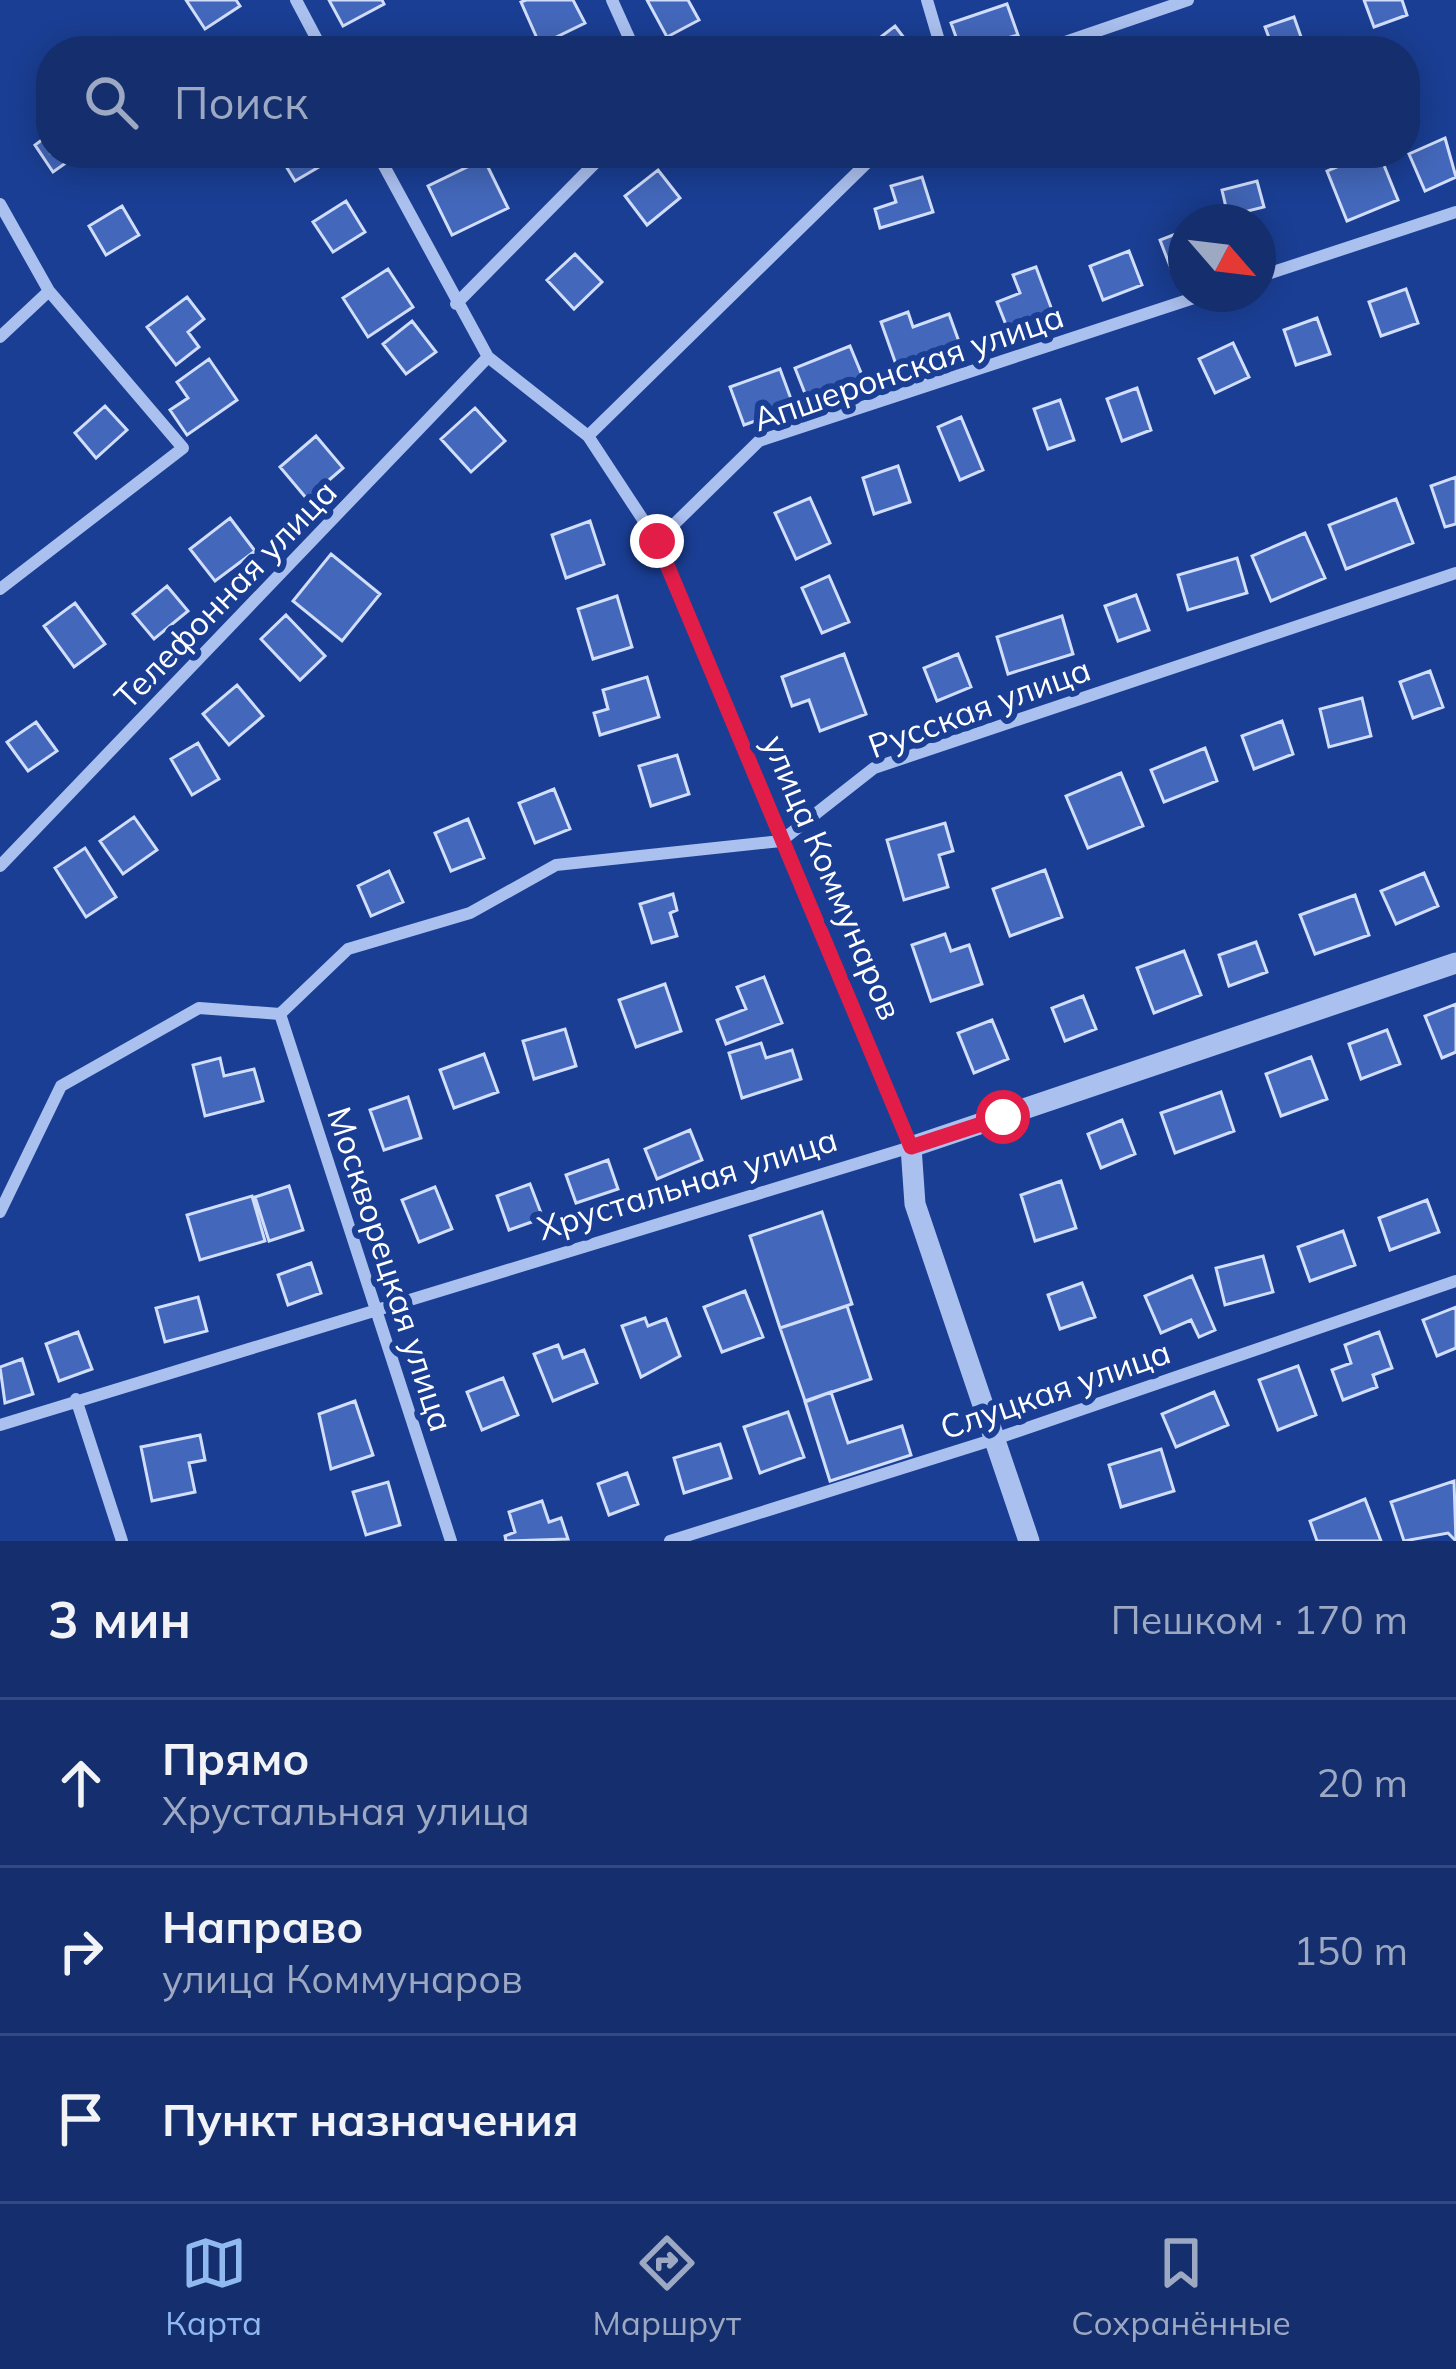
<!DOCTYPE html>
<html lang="ru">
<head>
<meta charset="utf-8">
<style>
	:root { --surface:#142e6e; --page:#1d3673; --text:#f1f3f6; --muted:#9da8c2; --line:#334a81; --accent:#90b9f0 }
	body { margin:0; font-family:Mulish,sans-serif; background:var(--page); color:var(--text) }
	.compass { position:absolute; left:1168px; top:204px; width:108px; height:108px; border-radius:50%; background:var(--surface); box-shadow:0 6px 30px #0003; rotate:118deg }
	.stop { position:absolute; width:36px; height:36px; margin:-27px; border:9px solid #e11d48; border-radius:50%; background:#fff }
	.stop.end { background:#e11d48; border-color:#fff; box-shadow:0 3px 12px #0008 }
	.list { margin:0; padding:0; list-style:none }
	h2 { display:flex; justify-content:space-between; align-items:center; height:156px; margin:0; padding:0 48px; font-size:51px }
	h2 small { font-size:39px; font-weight:400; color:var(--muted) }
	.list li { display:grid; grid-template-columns:78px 1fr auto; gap:36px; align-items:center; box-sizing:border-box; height:168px; padding:0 48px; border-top:3px solid var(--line) }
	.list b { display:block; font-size:45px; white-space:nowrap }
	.list p { margin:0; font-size:39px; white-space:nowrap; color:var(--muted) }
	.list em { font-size:39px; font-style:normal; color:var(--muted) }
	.icon { flex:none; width:66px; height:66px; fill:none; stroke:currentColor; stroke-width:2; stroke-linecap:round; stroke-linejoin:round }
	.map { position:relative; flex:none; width:1456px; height:1541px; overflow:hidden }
	.search { position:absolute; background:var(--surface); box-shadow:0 6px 30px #0003; left:36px; right:36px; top:36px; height:132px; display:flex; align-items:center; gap:30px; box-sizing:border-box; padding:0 42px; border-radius:48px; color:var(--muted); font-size:45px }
	.sheet { height:660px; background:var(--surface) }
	nav { display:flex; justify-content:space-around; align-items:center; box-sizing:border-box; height:168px; border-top:3px solid var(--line); background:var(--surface); font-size:33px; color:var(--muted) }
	nav a { display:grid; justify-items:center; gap:6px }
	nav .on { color:var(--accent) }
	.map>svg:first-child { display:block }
	.building { fill:#4367ba; stroke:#d1defb; stroke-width:3 }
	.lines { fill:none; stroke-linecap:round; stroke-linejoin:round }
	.minor { stroke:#aac0ef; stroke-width:12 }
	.tertiary { stroke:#aac0ef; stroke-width:21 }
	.route { stroke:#e11d48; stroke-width:15 }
	.labels { text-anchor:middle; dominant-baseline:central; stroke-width:12; stroke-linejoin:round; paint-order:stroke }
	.street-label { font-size:33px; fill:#fff; stroke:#1a3e93 }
</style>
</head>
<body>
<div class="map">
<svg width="1456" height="1541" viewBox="0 0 1456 1541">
	<rect width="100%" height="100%" fill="#1a3e93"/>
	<path class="building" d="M186,0H236L240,6L205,29Z
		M329,0H382L384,4L343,26Z
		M526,0H573L585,23L540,45L521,2Z
		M647,0H688L699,20L667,37Z
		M1364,0H1402L1407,15L1374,27Z
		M1007,4L1018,35L961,51L951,23Z
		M1294,17L1306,51H1274L1265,27Z
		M895,26L914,51H873L869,46Z
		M51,133V153H80L53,172L35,145Z
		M1445,138L1456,177L1425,191L1409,154Z
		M278,153H317L324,164L295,181Z
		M1370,153H1379L1398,200L1347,221L1327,171Z
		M484,159L508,208L452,235L428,186Z
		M658,170L680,198L647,225L625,196Z
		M922,177L933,212L880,228L875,209L896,202L891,186Z
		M1257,181L1264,207L1228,216L1222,190Z
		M346,201L365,232L333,252L313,222Z
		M122,206L139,235L106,255L89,226Z
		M1186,230V270L1173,274L1160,240Z
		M1129,251L1142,285L1103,300L1090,266Z
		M575,254L602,282L574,309L547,280Z
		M1036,267L1055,318L1010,335L997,302L1020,293L1013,275Z
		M388,269L413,307L368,337L343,298Z
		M1406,289L1418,323L1381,336L1369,302Z
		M187,297L204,319L188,332L199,347L176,365L147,327Z
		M908,312L913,327L949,314L962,350L949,354L955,369L904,387L881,322Z
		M1317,318L1330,354L1296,365L1284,330Z
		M412,321L436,352L406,374L383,344Z
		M1233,343L1249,377L1215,393L1199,359Z
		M850,346L864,380L808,401L795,368Z
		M209,359L237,400L187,435L170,410L188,398L177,382Z
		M780,369L794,407L744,425L730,387Z
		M1137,388L1151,430L1122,441L1107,399Z
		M1060,400L1074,440L1048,449L1034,409Z
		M105,406L127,430L96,458L75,433Z
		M475,408L505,441L471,472L441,439Z
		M961,417L983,470L960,480L938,427Z
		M316,436L343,468L307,499L280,467Z
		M898,466L910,502L874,514L863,478Z
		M1456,477V524L1445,527L1431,486Z
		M810,498L830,543L796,559L775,513Z
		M1396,499L1413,543L1346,569L1329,525Z
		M230,518L255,551L215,581L190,549Z
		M590,521L604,564L566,578L552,535Z
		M1305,533L1325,578L1271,601L1252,556Z
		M331,554L380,594L342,641L293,601Z
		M1237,558L1247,593L1188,610L1178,575Z
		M829,576L849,622L822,633L802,588Z
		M167,586L188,611L154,639L133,614Z
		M1136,595L1149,630L1118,641L1105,606Z
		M617,596L632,647L593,659L578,609Z
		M75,603L105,644L74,667L44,626Z
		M286,615L325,656L300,680L261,639Z
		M1062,616L1073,654L1008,674L997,637Z
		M844,654L866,714L820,731L809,700L792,706L782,677Z
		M958,654L971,687L937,701L924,668Z
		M1430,671L1443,707L1413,718L1400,682Z
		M647,677L659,717L600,735L594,713L608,709L603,690Z
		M237,685L263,716L229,745L203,714Z
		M1362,698L1371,736L1329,747L1320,709Z
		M1282,721L1293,754L1254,769L1242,736Z
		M36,722L57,751L28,771L7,742Z
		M198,743L219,779L192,795L171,759Z
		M1205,748L1217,781L1164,802L1151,770Z
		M677,755L689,794L651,806L639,766Z
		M1121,773L1143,826L1088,848L1066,796Z
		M554,789L570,829L535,843L519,803Z
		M134,817L157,850L123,874L100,841Z
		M468,819L484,858L451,871L435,833Z
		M945,823L953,851L939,855L948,887L904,900L887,840Z
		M85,848L116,897L86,917L55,868Z
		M1045,870L1062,917L1010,936L993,889Z
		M389,871L403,902L371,916L358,886Z
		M1424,873L1438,906L1396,924L1381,891Z
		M673,894L677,910L670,913L677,936L652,943L640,904Z
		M1355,895L1369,935L1315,954L1300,915Z
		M945,934L951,951L969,945L982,984L931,1001L912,945Z
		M1256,942L1267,972L1229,986L1219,955Z
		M1184,951L1201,995L1154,1013L1137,968Z
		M764,977L782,1023L726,1044L717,1020L746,1009L737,987Z
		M665,984L681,1031L636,1047L619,1000Z
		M1083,996L1096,1029L1065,1041L1052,1008Z
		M1456,1004V1052L1442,1058L1425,1016Z
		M992,1020L1008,1059L974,1073L958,1033Z
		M565,1029L576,1066L534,1079L523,1041Z
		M1387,1030L1400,1064L1361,1079L1349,1044Z
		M761,1043L766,1058L792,1050L801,1079L742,1098L729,1053Z
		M484,1054L498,1092L454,1108L440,1070Z
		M1311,1057L1327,1099L1281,1116L1266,1074Z
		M220,1058L224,1076L254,1069L263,1101L205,1116L193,1065Z
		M1221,1092L1234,1131L1175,1153L1161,1113Z
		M408,1097L421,1138L384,1150L370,1110Z
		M1122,1120L1135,1154L1101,1168L1088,1134Z
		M690,1130L702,1160L657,1179L645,1149Z
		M608,1160L618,1189L576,1203L566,1175Z
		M1061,1181L1076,1228L1035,1241L1021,1195Z
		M530,1184L543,1218L509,1230L497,1196Z
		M289,1186L303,1230L269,1241L255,1197Z
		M435,1187L452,1229L419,1242L402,1200Z
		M252,1196L265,1241L200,1260L187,1215Z
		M1427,1200L1439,1232L1390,1250L1379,1218Z
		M822,1212L852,1304L780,1328L750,1236Z
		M1343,1231L1355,1265L1310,1281L1298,1247Z
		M1263,1256L1273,1292L1225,1305L1216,1268Z
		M311,1263L321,1293L288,1305L278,1275Z
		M1192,1276L1215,1330L1199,1337L1191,1320L1161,1333L1145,1296Z
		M1082,1283L1095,1317L1060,1329L1048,1295Z
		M745,1291L763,1337L722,1352L704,1307Z
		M198,1297L207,1331L165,1342L156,1308Z
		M847,1306L871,1379L805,1401L780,1328Z
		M1456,1307V1348L1437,1356L1423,1320Z
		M645,1318L648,1326L666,1319L680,1356L641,1377L622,1326Z
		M78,1332L92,1369L59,1381L46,1344Z
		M1379,1332L1392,1368L1373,1375L1377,1387L1343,1400L1332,1370L1351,1363L1345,1345Z
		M558,1345L563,1358L584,1350L597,1383L553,1401L534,1354Z
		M22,1359L33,1394L5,1403L0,1367Z
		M1298,1366L1316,1415L1278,1430L1259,1380Z
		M503,1378L518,1415L482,1430L467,1392Z
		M831,1392L848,1443L902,1426L911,1455L830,1481L805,1402Z
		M831,1392L848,1443L902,1426L911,1455L830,1481L805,1401Z
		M1214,1392L1228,1425L1176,1447L1162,1414Z
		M355,1401L373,1455L331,1469L319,1414Z
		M788,1412L804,1457L760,1473L744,1427Z
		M200,1435L205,1460L189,1463L195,1492L152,1501L141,1447Z
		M720,1444L731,1478L684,1493L674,1458Z
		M1161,1449L1174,1491L1121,1507L1109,1465Z
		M627,1473L638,1504L609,1515L598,1484Z
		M1454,1481L1456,1541L1448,1533L1404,1541L1391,1502Z
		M388,1482L400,1525L366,1535L353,1492Z
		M1365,1499L1381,1541H1317L1310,1521Z
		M542,1501L549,1522L561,1518L568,1539L506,1541L505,1536L515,1532L509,1512Z"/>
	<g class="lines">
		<path class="minor" d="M296,0L323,51
			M612,0L635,51
			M927,0L942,51
			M1039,51L1188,0
			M0,204L49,291L183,448L0,589
			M1258,277L1456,212
			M456,304L605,153
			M0,337L49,291
			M588,436L877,153
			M657,541L759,441L1206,294
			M0,866L488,357
			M280,1014L348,949L470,913L556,865L781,841L874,768L1456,573
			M280,1014L451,1541
			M0,1212L61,1086L199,1008L280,1014
			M76,1399L122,1541
			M0,1425L911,1147L657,541L588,436L488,357L377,153
			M670,1541L995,1439L1456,1281"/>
		<path class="tertiary" d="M1029,1541L915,1204L911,1147L1456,963"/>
	</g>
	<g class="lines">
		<path class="route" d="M657,541L911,1147L1003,1117"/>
	</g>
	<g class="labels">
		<g class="street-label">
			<text transform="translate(908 367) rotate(-19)">Апшеронская улица</text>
			<text transform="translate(225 594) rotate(-46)">Телефонная улица</text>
			<text transform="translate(979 707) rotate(-20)">Русская улица</text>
			<text transform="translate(833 877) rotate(67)">улица Коммунаров</text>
			<text transform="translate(687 1183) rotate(-17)">Хрустальная улица</text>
			<text transform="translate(391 1269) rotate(72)">Москворецкая улица</text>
			<text transform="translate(1055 1389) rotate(-19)">Слуцкая улица</text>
		</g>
	</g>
</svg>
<svg class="compass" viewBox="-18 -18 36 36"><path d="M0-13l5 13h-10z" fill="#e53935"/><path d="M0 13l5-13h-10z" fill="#9da8c2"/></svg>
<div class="stop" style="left:1003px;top:1117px"></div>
<div class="stop end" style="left:657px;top:541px"></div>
<div class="search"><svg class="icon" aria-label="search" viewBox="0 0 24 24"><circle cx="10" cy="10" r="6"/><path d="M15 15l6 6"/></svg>Поиск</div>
</div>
<section class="sheet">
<h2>3 мин<small>Пешком · 170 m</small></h2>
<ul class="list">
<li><svg class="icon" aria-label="ahead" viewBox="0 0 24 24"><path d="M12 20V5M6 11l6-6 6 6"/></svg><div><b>Прямо</b><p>Хрустальная улица</p></div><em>20 m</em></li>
<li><svg class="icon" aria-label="right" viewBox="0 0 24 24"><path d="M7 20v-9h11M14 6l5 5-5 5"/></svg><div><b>Направо</b><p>улица Коммунаров</p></div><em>150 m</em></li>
<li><svg class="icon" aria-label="arrive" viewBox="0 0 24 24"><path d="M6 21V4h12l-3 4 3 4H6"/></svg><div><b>Пункт назначения</b></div></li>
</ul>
</section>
<nav>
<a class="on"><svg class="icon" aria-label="map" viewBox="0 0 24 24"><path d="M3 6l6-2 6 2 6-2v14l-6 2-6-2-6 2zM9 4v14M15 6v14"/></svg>Карта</a>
<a><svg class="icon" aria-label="directions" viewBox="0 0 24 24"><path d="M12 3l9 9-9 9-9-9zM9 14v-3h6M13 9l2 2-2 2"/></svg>Маршрут</a>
<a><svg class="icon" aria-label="saved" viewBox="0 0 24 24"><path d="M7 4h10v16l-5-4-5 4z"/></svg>Сохранённые</a>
</nav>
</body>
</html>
